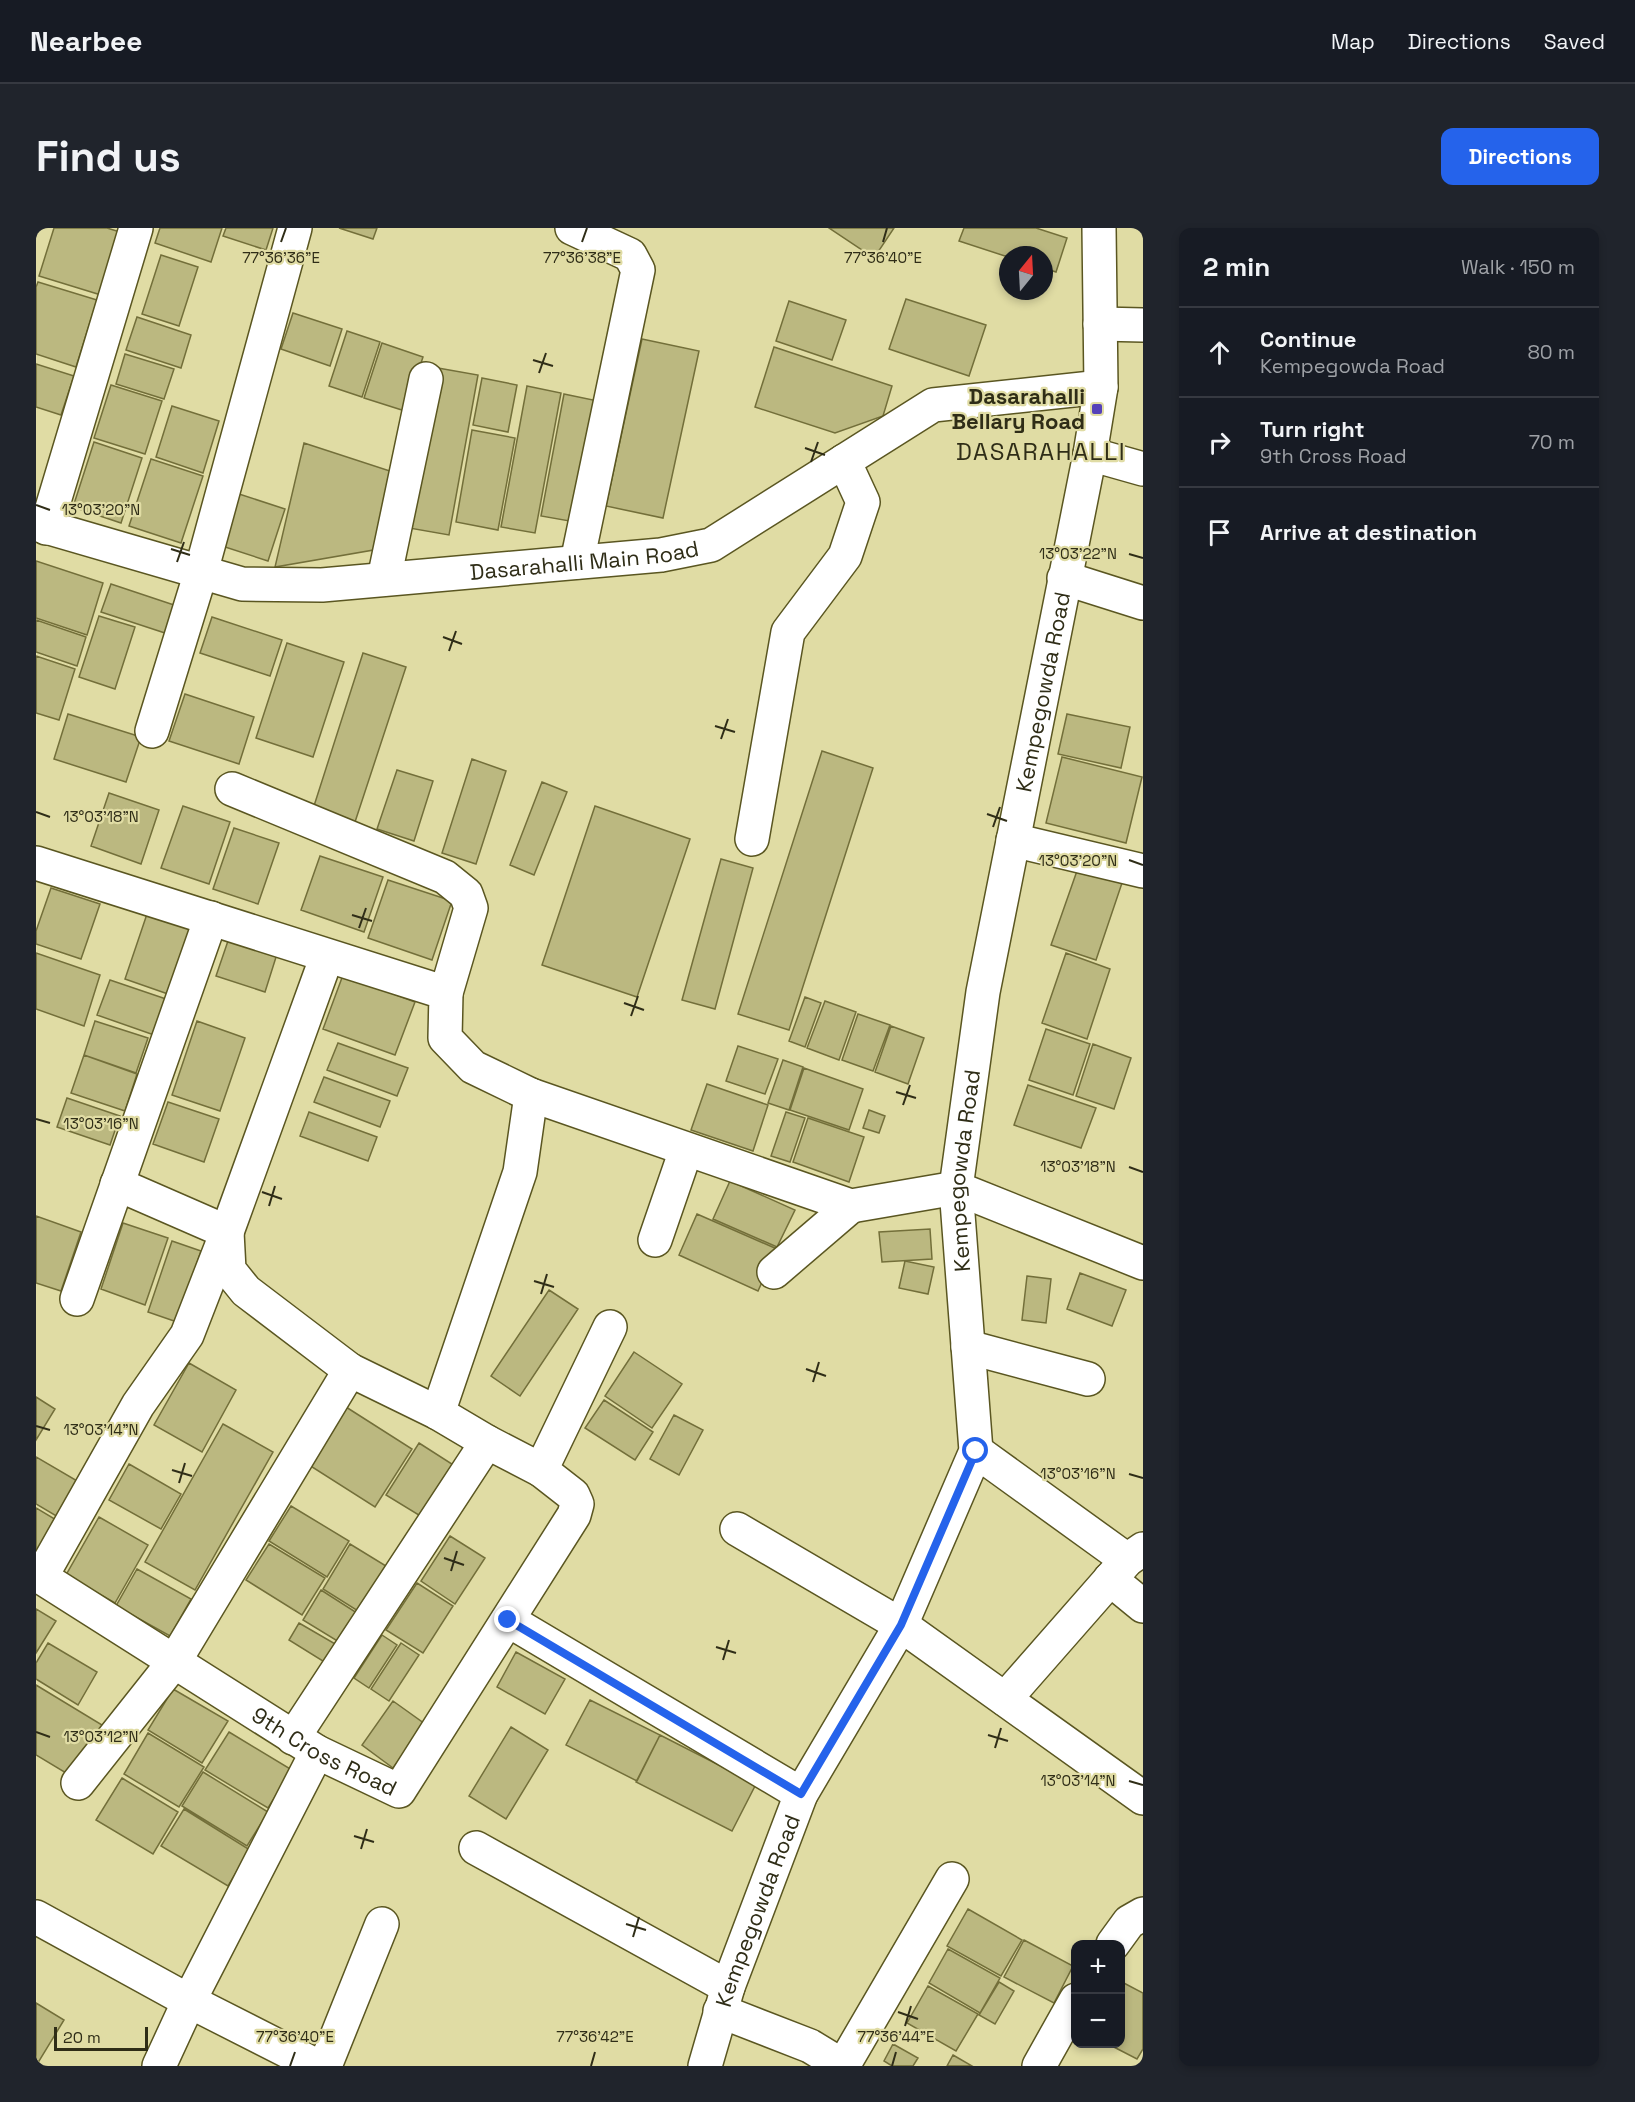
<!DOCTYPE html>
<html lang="en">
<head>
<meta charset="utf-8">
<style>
	:root { --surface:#171b24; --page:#20242c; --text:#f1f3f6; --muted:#9ea1a6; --line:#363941; --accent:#2563eb }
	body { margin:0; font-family:"Space Grotesk",sans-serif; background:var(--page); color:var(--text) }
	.controls { position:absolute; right:18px; bottom:18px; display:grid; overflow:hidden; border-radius:12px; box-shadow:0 3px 9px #0003 }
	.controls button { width:54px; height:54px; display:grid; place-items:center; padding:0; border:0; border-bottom:2px solid var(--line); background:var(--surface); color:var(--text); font:30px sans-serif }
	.compass { position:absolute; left:963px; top:18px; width:54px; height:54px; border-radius:50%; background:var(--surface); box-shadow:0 3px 9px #0003; rotate:18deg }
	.scale { position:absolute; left:18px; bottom:15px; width:94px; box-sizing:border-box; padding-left:6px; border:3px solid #2f2d17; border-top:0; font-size:16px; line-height:21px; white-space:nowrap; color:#2f2d17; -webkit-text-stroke:4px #e0dca4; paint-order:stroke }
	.stop { position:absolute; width:18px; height:18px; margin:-14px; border:4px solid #2563eb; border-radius:50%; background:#fff }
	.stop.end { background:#2563eb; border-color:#fff; box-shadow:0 2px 6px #0008 }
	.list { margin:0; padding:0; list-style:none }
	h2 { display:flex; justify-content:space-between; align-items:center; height:78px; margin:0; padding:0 24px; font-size:26px }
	h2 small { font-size:20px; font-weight:400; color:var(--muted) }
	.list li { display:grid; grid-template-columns:39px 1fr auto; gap:18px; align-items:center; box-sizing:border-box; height:90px; padding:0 24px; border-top:2px solid var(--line) }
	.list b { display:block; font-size:22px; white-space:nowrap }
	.list p { margin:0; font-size:20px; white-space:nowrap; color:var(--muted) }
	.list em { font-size:20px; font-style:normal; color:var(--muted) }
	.icon { flex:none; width:33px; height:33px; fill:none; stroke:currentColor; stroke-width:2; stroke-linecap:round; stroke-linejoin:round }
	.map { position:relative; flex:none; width:1107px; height:1838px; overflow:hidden; border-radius:12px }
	header { display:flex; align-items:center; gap:36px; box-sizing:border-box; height:84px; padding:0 30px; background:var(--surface); border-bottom:2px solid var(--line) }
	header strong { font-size:28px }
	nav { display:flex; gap:33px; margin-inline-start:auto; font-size:21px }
	.intro { display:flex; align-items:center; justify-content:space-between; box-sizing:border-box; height:144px; padding:0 36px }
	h1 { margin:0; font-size:42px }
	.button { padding:15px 27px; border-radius:12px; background:var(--accent); color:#fff; font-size:21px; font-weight:700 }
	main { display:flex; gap:36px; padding:0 36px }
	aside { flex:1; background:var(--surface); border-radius:12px; box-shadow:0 3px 9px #0003 }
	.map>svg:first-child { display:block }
	.building { fill:#bbb880; stroke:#736f3a; stroke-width:1.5 }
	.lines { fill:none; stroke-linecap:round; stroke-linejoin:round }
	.minor-casing { stroke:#5a5621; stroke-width:36 }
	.minor { stroke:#fff; stroke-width:33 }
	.route { stroke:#2563eb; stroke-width:8 }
	.ticks { fill:none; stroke:#2f2d17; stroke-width:2 }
	.poi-dot { fill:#5541b9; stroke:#e0dca4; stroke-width:2 }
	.labels { text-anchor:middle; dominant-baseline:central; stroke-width:4.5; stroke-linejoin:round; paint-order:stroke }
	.poi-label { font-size:22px; font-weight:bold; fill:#2f2d17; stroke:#e0dca4; text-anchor:end }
	.street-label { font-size:22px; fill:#2f2d17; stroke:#e0dca4 }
	.neighbourhood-label { font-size:24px; letter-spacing:1.5px; fill:#2f2d17; stroke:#e0dca4 }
	.ticks-label { font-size:15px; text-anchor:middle; fill:#2f2d17; stroke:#e0dca4; stroke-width:4.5; stroke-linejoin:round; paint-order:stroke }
</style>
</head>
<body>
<header>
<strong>Nearbee</strong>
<nav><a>Map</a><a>Directions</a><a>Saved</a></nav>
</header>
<div class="intro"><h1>Find us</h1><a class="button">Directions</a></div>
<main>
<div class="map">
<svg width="1107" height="1838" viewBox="0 0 1107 1838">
	<rect width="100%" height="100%" fill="#e0dca4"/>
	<path class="building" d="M18,0H71L84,4L65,67L3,48Z
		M124,0H186L175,34L119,15Z
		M190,0H237L230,22L187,8Z
		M303,0H341L337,11Z
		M793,0H858L838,30Z
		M928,0H1000L1031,10L1020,44L1008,40V27H972V29L923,13Z
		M125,27L162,39L143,98L106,86Z
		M2,54L61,72L40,139L0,126V59Z
		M870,71L950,97L933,148L853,121Z
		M753,73L810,92L796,132L740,113Z
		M257,85L306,101L294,138L245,121Z
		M101,89L155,107L145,140L90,122Z
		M311,103L344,114L326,169L293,158Z
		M606,111L663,123L627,290L570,278Z
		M346,115L387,129L369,183L328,170Z
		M738,119L856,158L847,188L799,205L719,179Z
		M89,126L138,141L128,171L80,156Z
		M0,136L38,148L25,187L0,179Z
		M402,140L442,147L413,307L373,300Z
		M446,150L481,157L472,204L437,197Z
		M75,157L126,173L109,226L58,210Z
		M491,158L525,165L499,305L465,299Z
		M528,166L562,173L539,294L505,288Z
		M136,178L183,193L167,245L120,229Z
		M436,202L479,210L462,302L420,294Z
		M58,214L106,230L85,295L37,279Z
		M268,215L360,245L349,320L239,339Z
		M115,231L167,248L145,315L93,298Z
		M200,265L249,281L232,333L183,317Z
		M0,333L67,355L51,407L0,390Z
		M75,356L144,379L135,407L65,384Z
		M63,388L99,399L79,461L43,449Z
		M176,389L246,412L234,448L164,425Z
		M0,392L50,409L41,438L0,424Z
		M251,415L308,434L277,529L220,510Z
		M327,425L370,439L319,594L277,581Z
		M0,428L39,441L23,492L0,485Z
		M149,466L218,489L203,536L133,513Z
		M32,486L105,509L90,554L18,531Z
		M1031,486L1094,499L1085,540L1022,526Z
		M786,523L837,540L753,802L702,786Z
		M1026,529L1106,549L1090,615L1010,595Z
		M436,531L470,543L440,636L406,625Z
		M361,542L397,553L378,613L341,601Z
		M506,554L531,564L498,647L474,637Z
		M73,565L123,582L105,636L55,618Z
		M147,578L194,594L173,656L125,640Z
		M559,578L654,611L601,769L506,737Z
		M198,600L243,615L222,676L177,661Z
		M284,628L347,649L328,704L265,682Z
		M685,631L717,640L679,781L646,772Z
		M1042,640L1086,655L1060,732L1015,717Z
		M352,652L416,673L396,732L332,710Z
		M15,660L64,676L45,731L0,716V703Z
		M111,686L154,701L132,766L89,751Z
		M193,710L241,726L229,764L180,748Z
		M0,725L64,747L48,798L0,781Z
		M1030,725L1074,741L1051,811L1006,795Z
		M307,747L379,774L359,827L287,801Z
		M74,752L133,772L121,808L61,787Z
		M769,769L785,775L769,819L753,813Z
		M789,773L820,784L803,832L771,820Z
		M822,786L854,797L837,843L806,832Z
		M59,793L112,810L100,845L48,827Z
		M161,793L209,810L184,883L136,867Z
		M855,798L888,810L872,856L839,844Z
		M1010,801L1054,816L1037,867L993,852Z
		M302,815L372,840L361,868L291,842Z
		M1057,816L1095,830L1078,881L1040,868Z
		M702,818L742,831L729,866L690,853Z
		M48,827L101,846L89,883L35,865Z
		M747,832L767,839L753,882L732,875Z
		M768,840L827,861L813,902L754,882Z
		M288,849L354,873L344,899L278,874Z
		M671,856L732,877L717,923L655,902Z
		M992,857L1060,880L1045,920L978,897Z
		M31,870L84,888L74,917L21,899Z
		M132,874L183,891L168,934L117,916Z
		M833,882L849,888L843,905L827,900Z
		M273,884L341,909L332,933L264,908Z
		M750,884L769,890L754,934L735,928Z
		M772,890L828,909L813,954L757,934Z
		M694,953L759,982L741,1019L677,991Z
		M661,986L741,1021L722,1063L643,1027Z
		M0,988L45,1004L25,1063L0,1055Z
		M87,995L132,1010L109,1077L65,1061Z
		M894,1001L896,1031L846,1034L843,1004Z
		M136,1013L165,1023L141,1094L112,1084Z
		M869,1033L898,1039L892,1066L863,1060Z
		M1044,1045L1090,1062L1076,1098L1031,1081Z
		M991,1048L1015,1051L1010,1095L986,1092Z
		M513,1062L542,1081L484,1168L455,1148Z
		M598,1124L646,1156L616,1200L569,1168Z
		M153,1135L200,1162L166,1224L118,1197Z
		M0,1169L19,1181L0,1212Z
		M568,1172L617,1204L599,1232L549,1200Z
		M310,1179L376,1221L339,1279L273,1237Z
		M638,1187L667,1202L643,1247L614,1231Z
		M187,1196L237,1224L159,1362L109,1334Z
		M383,1215L419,1238L386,1289L350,1267Z
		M0,1229L43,1254L22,1289L0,1276Z
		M93,1236L145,1266L125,1301L73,1272Z
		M255,1278L313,1313L291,1349L233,1313Z
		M0,1280L22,1293L0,1330Z
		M63,1289L112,1317L79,1375L30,1347Z
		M414,1308L449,1330L419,1376L385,1353Z
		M233,1316L289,1350L266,1387L210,1352Z
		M314,1316L350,1338L322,1383L287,1361Z
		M101,1341L155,1371L134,1408L80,1378Z
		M381,1355L417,1378L387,1425L350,1402Z
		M285,1362L321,1385L303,1414L267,1392Z
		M0,1381L20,1393L0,1425Z
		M263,1395L301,1417L290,1435L253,1412Z
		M346,1407L361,1417L333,1460L318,1450Z
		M12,1415L61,1444L42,1477L0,1451V1435Z
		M365,1415L383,1427L353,1473L335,1461Z
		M480,1424L529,1451L509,1486L461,1459Z
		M0,1457L71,1500L40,1551L0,1527Z
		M137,1461L192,1493L166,1535L112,1502Z
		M554,1472L624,1507L601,1553L530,1517Z
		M357,1473L389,1496L357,1540L326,1517Z
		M475,1499L512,1522L470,1591L433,1568Z
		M193,1504L256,1542L232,1580L169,1542Z
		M112,1505L168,1539L143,1579L88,1546Z
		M624,1507L720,1556L696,1603L600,1554Z
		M167,1544L232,1584L211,1618L146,1578Z
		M86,1550L142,1584L117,1626L60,1592Z
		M148,1581L214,1622L192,1658L125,1618Z
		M932,1681L986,1712L965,1748L911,1718Z
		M988,1712L1037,1738L1018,1775L968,1749Z
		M912,1721L964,1750L944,1785L893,1755Z
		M1084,1753L1107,1765V1821L1101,1831L1072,1816H1084Z
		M963,1754L978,1763L959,1796L943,1787Z
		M892,1758L942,1786L920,1823L871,1795Z
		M0,1775L28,1792L0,1838Z
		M857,1816L882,1830L877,1838H856L848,1833Z
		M917,1827L936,1838H911Z"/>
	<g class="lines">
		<defs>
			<g id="minor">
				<path d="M536,0L594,27L602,42L541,334"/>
				<path d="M1064,96L1107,97"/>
				<path d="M1054,226L1107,241"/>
				<path id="s1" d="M0,296L206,356L286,357L625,327L675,317L897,177L1065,159"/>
				<path d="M10,300L100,0"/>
				<path d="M1028,350L1107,375"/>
				<path d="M348,351L390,151"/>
				<path d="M116,503L165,344L259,0"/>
				<path d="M196,561L409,649L430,666L435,680L410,765"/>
				<path d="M716,611L752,404L809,328L827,274L808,233"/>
				<path d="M977,612L1107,643"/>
				<path d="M0,635L410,765L409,810L437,839L495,867L815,978L920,960L1107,1035"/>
				<path d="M81,956L191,1004L193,1042L210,1063L314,1142L402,1185L451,1214L505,1242"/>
				<path d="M619,1012L650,922"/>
				<path d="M738,1044L815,978"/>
				<path d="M41,1071L175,690"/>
				<path d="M932,1119L1052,1151"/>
				<path d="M402,1185L484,944L495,867"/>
				<path d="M940,1223L1091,1332"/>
				<path d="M701,1301L865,1397L1107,1570"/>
				<path id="s2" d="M0,1346L281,1524L363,1563L538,1287L541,1276L537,1267L505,1242L574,1099"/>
				<path d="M5,1349L102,1177L151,1107L191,1004L291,728"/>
				<path d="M1074,1351L1107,1378"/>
				<path d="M472,1392L765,1566"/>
				<path d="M969,1471L1091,1332L1107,1321"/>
				<path d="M257,1510L451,1214"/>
				<path d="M42,1555L138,1434L314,1142"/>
				<path d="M440,1620L692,1759"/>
				<path d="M0,1689L153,1773L281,1838"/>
				<path d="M1077,1716L1093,1694L1107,1686"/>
				<path d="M684,1783L774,1818L807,1838"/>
				<path d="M123,1838L153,1773L281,1524"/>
				<path d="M289,1838L346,1696"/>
				<path id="s3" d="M669,1838L692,1759L765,1566L865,1397L940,1223L920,960L947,764L1054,226L1065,159L1063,0"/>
				<path d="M807,1838L916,1651"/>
				<path d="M1003,1838L1040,1772"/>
			</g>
		</defs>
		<use href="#minor" class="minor-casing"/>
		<use href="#minor" class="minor"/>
	</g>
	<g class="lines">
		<path class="route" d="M472,1392L765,1566L865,1397L940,1223"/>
	</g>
	<path class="ticks" d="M245,14L250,0M546,14L551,0M847,14L851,0M497,132L517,138M503,145L510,125M769,220L789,227M775,234L782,214M0,277L14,282M135,321L154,327M1093,326L1107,330M141,334L148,314M407,409L426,416M413,423L420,403M679,498L699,504M685,511L692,491M0,584L14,589M951,586L971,593M957,599L964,579M1093,632L1107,637M316,687L336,693M323,700L330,680M588,775L608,782M595,788L602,768M860,864L880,870M867,877L874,857M0,891L14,895M1093,939L1107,944M226,964L246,971M233,978L239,958M498,1053L518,1059M505,1066L511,1046M770,1141L790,1148M777,1154L783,1134M0,1198L14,1202M136,1242L156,1248M1093,1246L1107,1250M143,1255L149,1235M408,1330L428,1337M415,1343L421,1323M680,1419L700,1425M687,1432L693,1412M0,1504L14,1509M952,1507L972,1513M959,1520L965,1500M1093,1553L1107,1557M318,1608L338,1614M325,1621L331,1601M590,1696L610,1702M597,1709L603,1689M862,1784L882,1791M869,1798L875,1778M254,1838L259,1824M555,1838L559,1824M856,1838L860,1824"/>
	<rect class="poi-dot" x="1055" y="175" width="12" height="12" rx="3"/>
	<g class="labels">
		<g class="poi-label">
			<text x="1049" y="168">Dasarahalli<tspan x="1049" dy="25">Bellary Road</tspan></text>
		</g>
		<g class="street-label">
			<text stroke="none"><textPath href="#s1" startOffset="558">Dasarahalli Main Road</textPath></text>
			<text stroke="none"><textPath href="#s3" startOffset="1442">Kempegowda Road</textPath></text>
			<text stroke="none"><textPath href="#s3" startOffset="956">Kempegowda Road</textPath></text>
			<text stroke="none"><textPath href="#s2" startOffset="339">9th Cross Road</textPath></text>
			<text stroke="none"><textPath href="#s3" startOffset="164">Kempegowda Road</textPath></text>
		</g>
		<g class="neighbourhood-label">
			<text x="1005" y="223">DASARAHALLI</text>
		</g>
	</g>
	<g class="ticks-label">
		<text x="245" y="35">77°36'36"E</text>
		<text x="546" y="35">77°36'38"E</text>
		<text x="847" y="35">77°36'40"E</text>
		<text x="65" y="287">13°03'20"N</text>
		<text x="1042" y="331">13°03'22"N</text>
		<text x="65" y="594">13°03'18"N</text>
		<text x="1042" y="638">13°03'20"N</text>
		<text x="65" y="901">13°03'16"N</text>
		<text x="1042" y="944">13°03'18"N</text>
		<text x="65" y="1207">13°03'14"N</text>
		<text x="1042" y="1251">13°03'16"N</text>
		<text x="65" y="1514">13°03'12"N</text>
		<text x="1042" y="1558">13°03'14"N</text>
		<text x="259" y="1814">77°36'40"E</text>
		<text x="559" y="1814">77°36'42"E</text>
		<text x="860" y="1814">77°36'44"E</text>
	</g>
</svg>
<div class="controls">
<button>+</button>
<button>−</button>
</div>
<svg class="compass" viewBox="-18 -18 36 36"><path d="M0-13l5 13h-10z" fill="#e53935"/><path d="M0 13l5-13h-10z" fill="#9ea1a6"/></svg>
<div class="scale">20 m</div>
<div class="stop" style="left:940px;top:1223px"></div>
<div class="stop end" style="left:472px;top:1392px"></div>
</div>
<aside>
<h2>2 min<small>Walk · 150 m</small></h2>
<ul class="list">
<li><svg class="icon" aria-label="ahead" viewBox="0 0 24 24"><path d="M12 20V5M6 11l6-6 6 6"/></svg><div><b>Continue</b><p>Kempegowda Road</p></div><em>80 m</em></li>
<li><svg class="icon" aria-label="right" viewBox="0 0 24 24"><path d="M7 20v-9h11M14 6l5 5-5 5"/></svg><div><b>Turn right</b><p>9th Cross Road</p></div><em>70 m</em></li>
<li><svg class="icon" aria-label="arrive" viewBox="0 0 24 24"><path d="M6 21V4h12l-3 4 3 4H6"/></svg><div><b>Arrive at destination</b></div></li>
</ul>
</aside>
</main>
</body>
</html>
